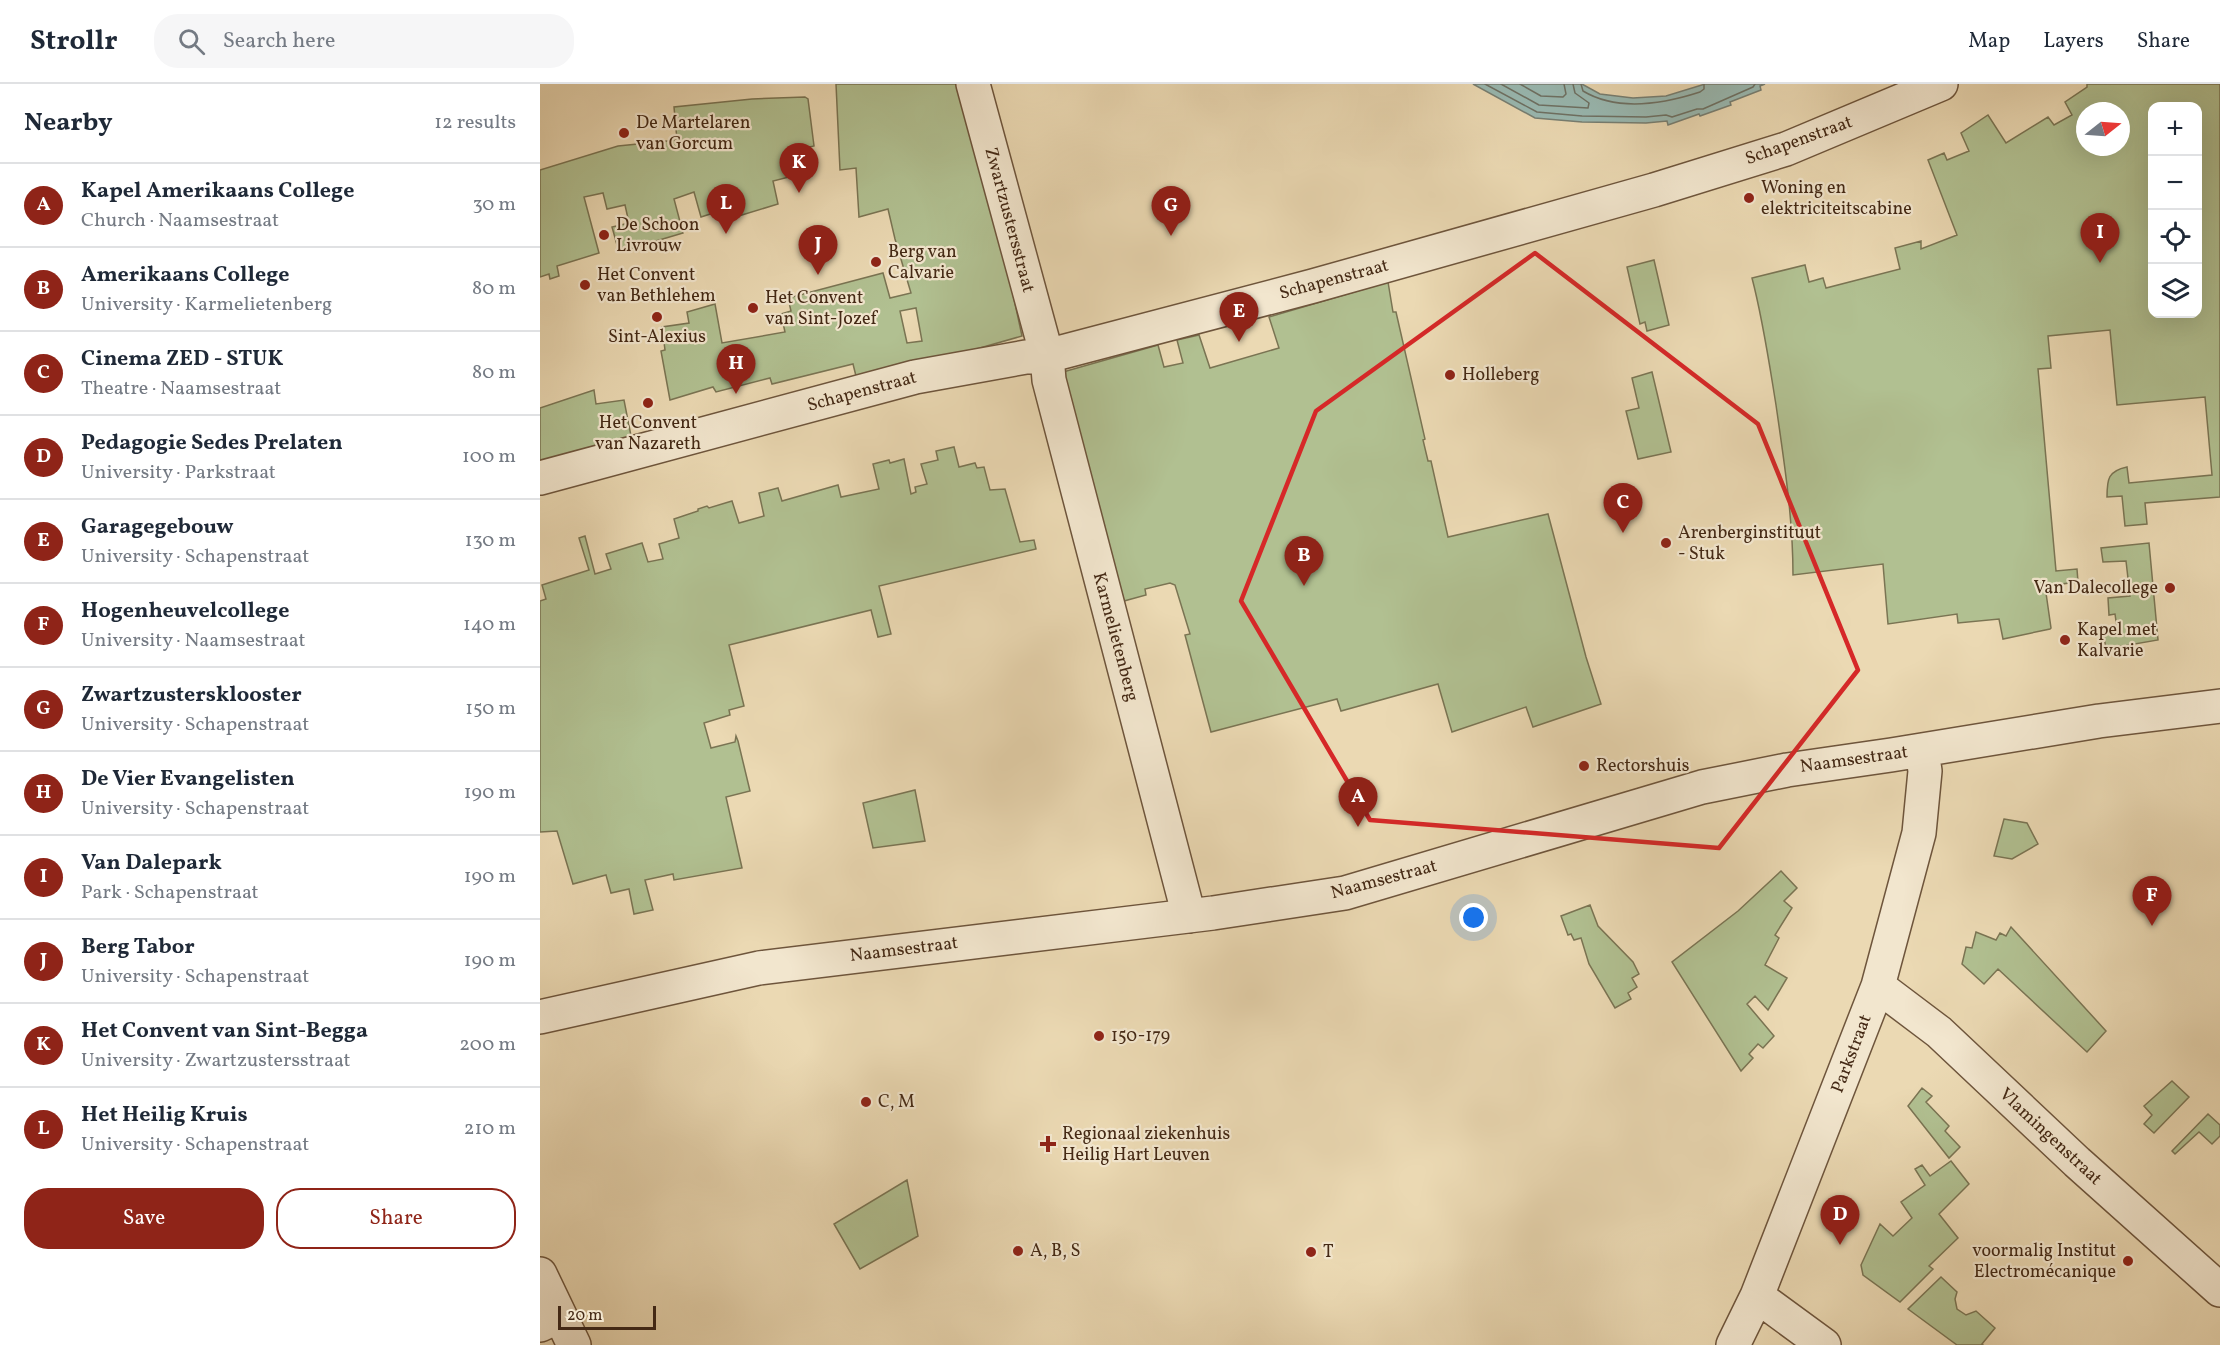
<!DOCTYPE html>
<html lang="en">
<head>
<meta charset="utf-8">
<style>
	:root { --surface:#fff; --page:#f6f6f7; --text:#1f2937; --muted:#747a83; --line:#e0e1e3; --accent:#8f2418 }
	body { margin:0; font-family:Vollkorn,serif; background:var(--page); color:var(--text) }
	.controls { position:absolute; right:18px; top:18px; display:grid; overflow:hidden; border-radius:12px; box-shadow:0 6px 24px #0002 }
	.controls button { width:54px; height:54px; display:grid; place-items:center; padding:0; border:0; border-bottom:2px solid var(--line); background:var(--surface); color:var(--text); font:30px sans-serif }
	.compass { position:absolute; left:1536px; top:18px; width:54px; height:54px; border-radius:50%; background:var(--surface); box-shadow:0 6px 24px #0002; rotate:73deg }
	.scale { position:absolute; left:18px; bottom:15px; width:98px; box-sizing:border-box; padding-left:6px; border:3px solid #442915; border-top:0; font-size:16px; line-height:21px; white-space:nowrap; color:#442915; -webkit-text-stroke:4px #f2e6ce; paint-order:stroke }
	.you { position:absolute; left:934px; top:834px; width:21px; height:21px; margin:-15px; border:4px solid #fff; border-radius:50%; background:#1a73e8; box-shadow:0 0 0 9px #1a73e833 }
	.badge { display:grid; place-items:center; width:39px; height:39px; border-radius:50%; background:var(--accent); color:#fff; font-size:20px; font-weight:700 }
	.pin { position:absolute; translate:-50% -50px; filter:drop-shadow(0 2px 3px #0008) }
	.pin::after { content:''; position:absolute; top:32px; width:21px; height:18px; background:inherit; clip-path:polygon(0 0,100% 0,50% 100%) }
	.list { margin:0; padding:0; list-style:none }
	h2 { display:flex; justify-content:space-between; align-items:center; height:78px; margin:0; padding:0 24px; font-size:26px }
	h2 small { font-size:20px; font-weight:400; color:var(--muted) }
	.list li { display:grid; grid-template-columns:39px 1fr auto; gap:18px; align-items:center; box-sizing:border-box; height:84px; padding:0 24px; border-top:2px solid var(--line) }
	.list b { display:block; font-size:22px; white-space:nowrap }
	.list p { margin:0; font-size:20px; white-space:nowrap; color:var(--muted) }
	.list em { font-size:20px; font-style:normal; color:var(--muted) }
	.actions { display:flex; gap:12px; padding:18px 24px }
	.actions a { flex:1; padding:14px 0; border:2px solid var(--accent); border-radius:24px; text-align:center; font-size:21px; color:var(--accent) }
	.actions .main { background:var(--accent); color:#fff }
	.icon { flex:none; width:33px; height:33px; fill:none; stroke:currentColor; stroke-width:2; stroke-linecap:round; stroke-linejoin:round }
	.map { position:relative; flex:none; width:1680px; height:1261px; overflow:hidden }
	header { display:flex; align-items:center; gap:36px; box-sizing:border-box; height:84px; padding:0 30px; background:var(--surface); border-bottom:2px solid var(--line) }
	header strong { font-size:28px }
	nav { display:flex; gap:33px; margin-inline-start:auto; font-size:21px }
	.search { width:420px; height:54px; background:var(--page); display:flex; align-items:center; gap:15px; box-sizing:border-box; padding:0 21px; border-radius:24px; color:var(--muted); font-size:22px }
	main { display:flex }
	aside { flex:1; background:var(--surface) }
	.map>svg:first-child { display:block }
	.green { fill:#b1c091; stroke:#7a7453; stroke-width:1.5; fill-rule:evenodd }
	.water { fill:#99b9b2; stroke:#777f73; stroke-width:1.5 }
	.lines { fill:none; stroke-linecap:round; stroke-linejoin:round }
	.shore { stroke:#6e7164; stroke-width:1.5 }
	.minor-casing { stroke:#6e553c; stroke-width:36 }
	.tertiary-casing { stroke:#6e553c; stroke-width:36 }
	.minor { stroke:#f2e6ce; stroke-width:33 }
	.tertiary { stroke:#f2e6ce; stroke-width:33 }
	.marked { fill:none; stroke:#d62828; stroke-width:4.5; stroke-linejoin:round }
	.poi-dot { fill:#8f2418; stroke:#f2e6ce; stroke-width:2 }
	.labels { text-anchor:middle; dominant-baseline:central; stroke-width:4.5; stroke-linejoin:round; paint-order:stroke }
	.poi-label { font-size:18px; fill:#442915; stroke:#f2e6ce; text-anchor:start }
	.street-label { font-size:18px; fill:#442915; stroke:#f2e6ce }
</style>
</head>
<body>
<header>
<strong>Strollr</strong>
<div class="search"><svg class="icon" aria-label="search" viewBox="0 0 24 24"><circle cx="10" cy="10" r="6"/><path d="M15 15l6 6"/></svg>Search here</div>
<nav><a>Map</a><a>Layers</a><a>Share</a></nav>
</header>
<main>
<aside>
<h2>Nearby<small>12 results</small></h2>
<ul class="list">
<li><span class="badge">A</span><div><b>Kapel Amerikaans College</b><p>Church · Naamsestraat</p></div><em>30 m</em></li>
<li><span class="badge">B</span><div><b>Amerikaans College</b><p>University · Karmelietenberg</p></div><em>80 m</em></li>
<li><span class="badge">C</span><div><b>Cinema ZED - STUK</b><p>Theatre · Naamsestraat</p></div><em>80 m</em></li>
<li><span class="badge">D</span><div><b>Pedagogie Sedes Prelaten</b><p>University · Parkstraat</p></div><em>100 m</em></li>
<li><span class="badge">E</span><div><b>Garagegebouw</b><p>University · Schapenstraat</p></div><em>130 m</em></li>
<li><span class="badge">F</span><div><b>Hogenheuvelcollege</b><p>University · Naamsestraat</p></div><em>140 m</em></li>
<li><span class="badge">G</span><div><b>Zwartzustersklooster</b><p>University · Schapenstraat</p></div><em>150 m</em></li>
<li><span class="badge">H</span><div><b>De Vier Evangelisten</b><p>University · Schapenstraat</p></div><em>190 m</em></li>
<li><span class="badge">I</span><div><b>Van Dalepark</b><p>Park · Schapenstraat</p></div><em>190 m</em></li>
<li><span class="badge">J</span><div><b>Berg Tabor</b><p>University · Schapenstraat</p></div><em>190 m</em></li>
<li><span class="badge">K</span><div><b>Het Convent van Sint-Begga</b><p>University · Zwartzustersstraat</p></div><em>200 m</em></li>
<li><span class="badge">L</span><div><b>Het Heilig Kruis</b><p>University · Schapenstraat</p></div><em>210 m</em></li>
</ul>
<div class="actions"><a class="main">Save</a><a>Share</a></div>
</aside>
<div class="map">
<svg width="1680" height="1261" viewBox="0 0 1680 1261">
	<rect width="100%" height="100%" fill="#ebd9b3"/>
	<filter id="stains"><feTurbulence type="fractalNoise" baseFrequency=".00333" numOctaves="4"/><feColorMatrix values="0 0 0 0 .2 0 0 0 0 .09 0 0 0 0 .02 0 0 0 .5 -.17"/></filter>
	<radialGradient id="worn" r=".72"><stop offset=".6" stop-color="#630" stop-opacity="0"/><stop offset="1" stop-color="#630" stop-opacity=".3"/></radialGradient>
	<path class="green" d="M296,0H418L466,178L482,252L412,272L316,292L313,280L232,300L230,294L176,308L173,303L130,316L121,267L125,266L122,243L149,239L147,228L175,220L182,259L245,248L241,230L251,227L248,214L343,189L350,214L371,209L355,155L348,125L319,133L316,84L300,86ZM376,224L382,257L367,259L360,227Z
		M1547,0H1680V413L1605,419L1607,440L1585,442L1582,412L1567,413C1567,395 1568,387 1587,383L1589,399L1672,391L1665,313L1577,321L1570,246L1508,252L1511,284L1498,285L1516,487L1537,485L1538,498L1505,502L1511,544L1510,545L1463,555L1459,535L1418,539L1417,530L1348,540L1343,480L1253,491C1253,433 1244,377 1236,321C1229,278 1223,236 1212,194L1265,181L1269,198L1283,194L1286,204L1360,185L1355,164L1381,157V165L1417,151L1388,76L1404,69L1407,76L1429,67L1421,49L1448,31L1466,59L1508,33L1514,41L1532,31L1525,18L1547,3ZM1612,22H1658V230H1612ZM1545,27H1581V63H1545Z
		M265,13L268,15L274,62L253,67L257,91L233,97L238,120L192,134L189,124L161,133L154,108L134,115L143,149L79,168L72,143L89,139L85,121L67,125L63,109L44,113L59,169L17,182L19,192L10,195L9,190L0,193V86L78,62L137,56L134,23L212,15Z
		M1114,176L1129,241L1107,247L1105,238L1100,240L1087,183Z
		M848,198L853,228H856L885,355L883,356L888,377H891L908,453L1008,430L1046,573L1061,620L993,643L986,623L912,648L898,600L801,627L797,615L671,648L645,551L650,550L635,501L630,499L605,505L606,511L584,517L523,288L618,261L624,283L643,279L637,256L659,251L670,284L739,264L729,233Z
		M1112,288L1131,368L1098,375L1086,327L1099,324L1092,294Z
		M54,306L56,320L84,316L92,357L0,381V324Z
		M414,363L419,383L435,379L437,384L444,383L450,406L465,405L480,458L494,456L496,465L339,502L351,550L338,553L331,526L189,561L204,622L189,626L190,631L164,639L171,664L195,658L196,652L198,657L210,707L186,713L202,784L134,796L133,790L105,796L113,826L94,830L89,805L71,809L66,791L33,800L17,747L0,748V517L6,515L2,501L49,486L39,454L45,452L55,490L71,485L66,470L102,459L108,478L123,475L119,460L139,454L134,435L158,427V425L167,422L169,424L192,417L199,439L224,432L219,409L238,404L242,417L298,401L301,413L339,405L333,380L349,376L350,379L364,375L371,410L376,408L375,403L387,400L381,380L398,376L396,367Z
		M1609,459L1618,556L1566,565L1563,546L1577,544L1575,530L1569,531L1568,514L1590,512L1586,477L1563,478L1561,464Z
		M375,706L385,757L333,764L323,719Z
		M1464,735L1487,739L1498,760L1472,775L1454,772Z
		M1241,787L1257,804L1244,817L1252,824L1235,851L1239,854L1225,881L1247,894L1228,926L1215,912L1207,920L1234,952L1223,964L1218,960L1209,970L1213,974L1201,987L1132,878L1198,827Z
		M1050,821L1058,842L1093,878L1099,890L1092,894L1097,903L1088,909L1091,915L1075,924L1049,880L1041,854L1034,856L1031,850L1028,851L1021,832Z
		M1471,843L1566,947L1547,968L1458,885L1444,900L1422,880L1426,863L1432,864L1436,848L1456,856L1460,849L1466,852Z
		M1632,997L1649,1013L1614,1049L1604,1040L1612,1031L1604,1022Z
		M1382,1004L1392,1012L1386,1018L1409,1042L1405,1047L1420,1063L1409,1074L1368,1022Z
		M1668,1030L1680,1041V1052L1672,1060L1659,1048L1635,1070L1632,1067Z
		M1411,1077L1429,1100L1399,1130L1418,1154L1389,1182L1393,1185L1360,1218L1323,1191L1321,1181L1340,1140L1353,1152L1372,1134L1361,1118L1385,1101L1375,1085L1382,1081L1390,1092Z
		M367,1096L378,1152L320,1185L294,1140Z
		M1401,1193L1417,1208L1415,1215L1417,1225L1426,1231L1436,1227L1455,1244L1442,1260L1443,1261H1417L1368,1225Z"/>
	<path class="water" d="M933,0H1042L1060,10L1093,14L1126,12L1165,0H1225L1220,2L1221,6L1190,18L1191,21L1160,32L1159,30L1128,41L1127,37L1106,39L1042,38L995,34Z"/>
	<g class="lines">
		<path class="shore" d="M945,0L997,28L1042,32L1106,33L1126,31L1132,33L1157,25H1163L1213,3L1215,0
			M961,0L999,21L1048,24L1049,19L1035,9L1033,0
			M980,0L1001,12L1023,13L1026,10L1024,0
			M1041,0L1043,7C1078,28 1123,20 1160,8L1164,5V0"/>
		<defs>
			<path id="minor" d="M433,0L507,272L509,296L649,832
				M0,394L375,293L486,273L507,272L773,202L1114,106L1246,65L1401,0
				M1338,902L1399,948L1537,1078L1680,1206
				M0,933L219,884L673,829L805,809L1162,703L1247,686L1351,671L1559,637L1680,622
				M1217,1212L1284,1261
				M0,1241L19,1232
				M1193,1261L1217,1212L1338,902L1379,749L1385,687L1382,666"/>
			<path id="tertiary" d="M0,1190L34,1261"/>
		</defs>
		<use href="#minor" class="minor-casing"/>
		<use href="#tertiary" class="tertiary-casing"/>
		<use href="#minor" class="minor"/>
		<use href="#tertiary" class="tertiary"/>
	</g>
	<path class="marked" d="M995,169L1218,340L1318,586L1179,764L830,736L701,517L776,327Z"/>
	<g class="poi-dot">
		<circle cx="84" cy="49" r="6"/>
		<circle cx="1209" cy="114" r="6"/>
		<circle cx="64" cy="151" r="6"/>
		<circle cx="336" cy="178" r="6"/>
		<circle cx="45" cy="201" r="6"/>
		<circle cx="213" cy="224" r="6"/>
		<circle cx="117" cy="233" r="6"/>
		<circle cx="910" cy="291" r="6"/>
		<circle cx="108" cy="319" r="6"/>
		<circle cx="1126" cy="459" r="6"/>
		<circle cx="1630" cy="504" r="6"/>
		<circle cx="1525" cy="556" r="6"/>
		<circle cx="1044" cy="682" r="6"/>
		<circle cx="559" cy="952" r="6"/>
		<circle cx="326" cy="1018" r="6"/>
		<path d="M505 1051h6v6h6v6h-6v6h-6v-6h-6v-6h6z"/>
		<circle cx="478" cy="1167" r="6"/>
		<circle cx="771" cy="1168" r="6"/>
		<circle cx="1588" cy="1177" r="6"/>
	</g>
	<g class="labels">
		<g class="poi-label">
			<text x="96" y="39">De Martelaren<tspan x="96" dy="21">van Gorcum</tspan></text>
			<text x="1221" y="104">Woning en<tspan x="1221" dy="21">elektriciteitscabine</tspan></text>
			<text x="76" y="141">De Schoon<tspan x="76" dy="21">Livrouw</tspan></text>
			<text x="348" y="168">Berg van<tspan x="348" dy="21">Calvarie</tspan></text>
			<text x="57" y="191">Het Convent<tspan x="57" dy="21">van Bethlehem</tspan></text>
			<text x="225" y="214">Het Convent<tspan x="225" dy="21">van Sint-Jozef</tspan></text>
			<text x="117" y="253" text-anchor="middle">Sint-Alexius</text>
			<text x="922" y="291">Holleberg</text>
			<text x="108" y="339" text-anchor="middle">Het Convent<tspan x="108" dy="21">van Nazareth</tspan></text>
			<text x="1138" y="449">Arenberginstituut<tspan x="1138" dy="21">- Stuk</tspan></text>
			<text x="1618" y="504" text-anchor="end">Van Dalecollege</text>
			<text x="1537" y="546">Kapel met<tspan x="1537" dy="21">Kalvarie</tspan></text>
			<text x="1056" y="682">Rectorshuis</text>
			<text x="571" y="952">150-179</text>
			<text x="338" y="1018">C, M</text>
			<text x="522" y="1050">Regionaal ziekenhuis<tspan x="522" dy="21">Heilig Hart Leuven</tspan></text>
			<text x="490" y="1167">A, B, S</text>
			<text x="1576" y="1167" text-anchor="end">voormalig Institut<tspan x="1576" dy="21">Electromécanique</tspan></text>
			<text x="783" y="1168">T</text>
		</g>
		<g class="street-label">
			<text transform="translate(1259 57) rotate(-20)">Schapenstraat</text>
			<text transform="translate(469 136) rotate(75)">Zwartzustersstraat</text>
			<text transform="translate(794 196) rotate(-15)">Schapenstraat</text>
			<text transform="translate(322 308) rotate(-15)">Schapenstraat</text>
			<text transform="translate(575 553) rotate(75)">Karmelietenberg</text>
			<text transform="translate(1314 676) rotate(-8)">Naamsestraat</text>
			<text transform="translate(844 796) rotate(-15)">Naamsestraat</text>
			<text transform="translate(364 866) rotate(-7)">Naamsestraat</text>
			<text transform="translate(1312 970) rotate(-69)">Parkstraat</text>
			<text transform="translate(1510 1053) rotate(43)">Vlamingenstraat</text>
		</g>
	</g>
	<rect width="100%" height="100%" filter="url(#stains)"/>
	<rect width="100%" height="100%" fill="url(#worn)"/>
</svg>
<div class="controls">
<button>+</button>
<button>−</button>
<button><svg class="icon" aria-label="locate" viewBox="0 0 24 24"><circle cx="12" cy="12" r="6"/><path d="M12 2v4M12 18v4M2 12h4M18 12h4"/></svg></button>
<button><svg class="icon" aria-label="layers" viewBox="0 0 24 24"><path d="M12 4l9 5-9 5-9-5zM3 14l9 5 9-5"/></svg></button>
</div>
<svg class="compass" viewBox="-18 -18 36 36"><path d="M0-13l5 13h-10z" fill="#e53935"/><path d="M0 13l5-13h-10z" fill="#747a83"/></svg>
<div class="scale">20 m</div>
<div class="you"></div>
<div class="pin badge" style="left:818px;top:743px">A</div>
<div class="pin badge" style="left:764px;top:502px">B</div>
<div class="pin badge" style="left:1083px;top:449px">C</div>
<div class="pin badge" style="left:1300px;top:1161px">D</div>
<div class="pin badge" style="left:699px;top:258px">E</div>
<div class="pin badge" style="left:1612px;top:842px">F</div>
<div class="pin badge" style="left:631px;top:152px">G</div>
<div class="pin badge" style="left:196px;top:310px">H</div>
<div class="pin badge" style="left:1560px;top:179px">I</div>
<div class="pin badge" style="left:278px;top:191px">J</div>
<div class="pin badge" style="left:259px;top:109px">K</div>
<div class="pin badge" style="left:186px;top:150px">L</div>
</div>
</main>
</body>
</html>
